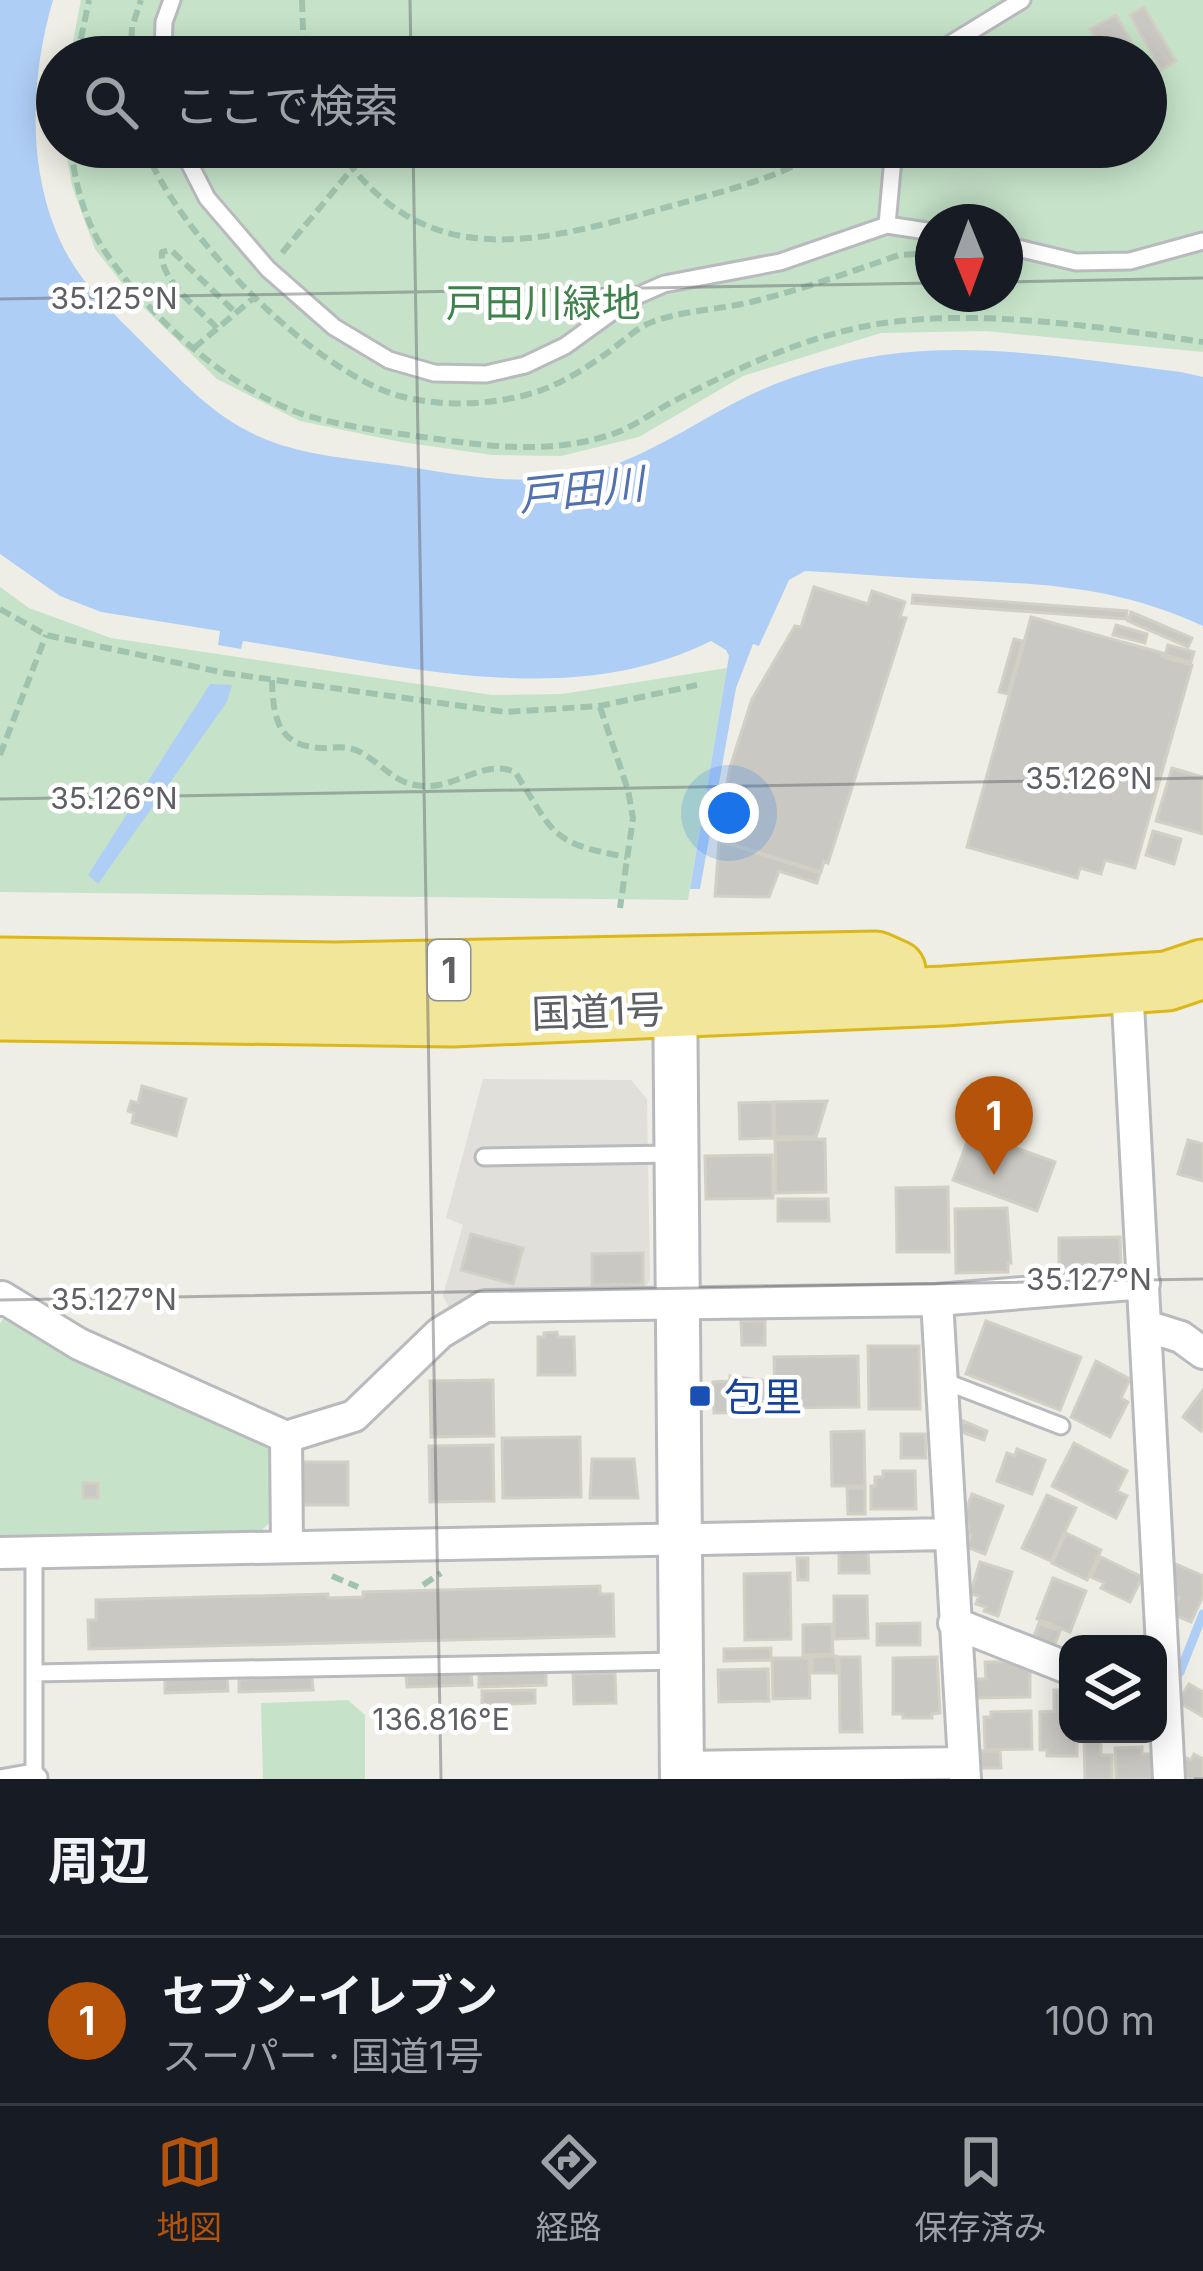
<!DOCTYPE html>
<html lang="ja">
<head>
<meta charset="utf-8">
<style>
	:root { --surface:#171b24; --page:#242831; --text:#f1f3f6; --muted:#9ea1a6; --line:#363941; --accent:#b45309 }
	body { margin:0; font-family:Inter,"Noto Sans JP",sans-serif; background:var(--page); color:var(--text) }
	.controls { position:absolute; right:36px; bottom:36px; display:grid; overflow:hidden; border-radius:24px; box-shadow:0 6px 30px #0003 }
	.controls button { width:108px; height:108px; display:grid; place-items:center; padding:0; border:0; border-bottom:3px solid var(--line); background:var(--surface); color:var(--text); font:60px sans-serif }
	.compass { position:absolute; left:915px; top:204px; width:108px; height:108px; border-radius:50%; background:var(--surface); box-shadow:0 6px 30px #0003; rotate:179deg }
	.you { position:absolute; left:729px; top:813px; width:42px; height:42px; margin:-30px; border:9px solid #fff; border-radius:50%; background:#1a73e8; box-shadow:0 0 0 18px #1a73e833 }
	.badge { display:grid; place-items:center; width:78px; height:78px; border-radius:50%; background:var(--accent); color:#fff; font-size:39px; font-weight:700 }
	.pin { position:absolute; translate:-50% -99px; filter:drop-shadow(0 3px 6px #0008) }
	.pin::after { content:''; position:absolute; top:63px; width:42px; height:36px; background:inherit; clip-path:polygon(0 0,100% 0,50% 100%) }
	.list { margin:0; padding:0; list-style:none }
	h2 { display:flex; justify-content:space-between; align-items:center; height:156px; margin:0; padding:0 48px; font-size:51px }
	h2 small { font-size:39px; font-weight:400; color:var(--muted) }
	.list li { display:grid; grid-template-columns:78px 1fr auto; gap:36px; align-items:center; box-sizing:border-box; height:168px; padding:0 48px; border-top:3px solid var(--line) }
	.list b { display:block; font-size:45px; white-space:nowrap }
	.list p { margin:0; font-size:39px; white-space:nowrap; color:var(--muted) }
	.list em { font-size:39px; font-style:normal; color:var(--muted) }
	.icon { flex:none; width:66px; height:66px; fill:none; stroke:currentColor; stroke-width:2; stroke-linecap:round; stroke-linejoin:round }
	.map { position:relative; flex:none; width:1203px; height:1779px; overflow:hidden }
	.search { position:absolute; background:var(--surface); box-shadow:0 6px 30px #0003; left:36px; right:36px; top:36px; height:132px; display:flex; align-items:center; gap:30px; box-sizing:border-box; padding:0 42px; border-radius:66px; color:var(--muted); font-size:45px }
	.sheet { height:324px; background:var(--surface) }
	nav { display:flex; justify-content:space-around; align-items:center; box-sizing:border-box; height:168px; border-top:3px solid var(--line); background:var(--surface); font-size:33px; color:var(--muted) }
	nav a { display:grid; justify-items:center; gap:6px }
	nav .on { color:var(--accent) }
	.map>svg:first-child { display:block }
	.industrial { fill:#e0dfda }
	.green { fill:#c6e3c9; fill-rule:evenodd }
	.water { fill:#afcef6 }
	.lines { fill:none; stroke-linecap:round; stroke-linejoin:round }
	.stream { stroke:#afcef6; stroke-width:9 }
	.building { fill:#cac8c3; stroke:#d2d0c5; stroke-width:3 }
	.lane-casing { stroke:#b8babe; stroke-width:21 }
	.street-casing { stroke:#b8babe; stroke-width:36 }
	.secondary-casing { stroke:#b7b9be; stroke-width:48 }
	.highway-casing { stroke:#dbb719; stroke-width:63 }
	.path { stroke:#9fc3ae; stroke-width:6; stroke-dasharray:12 6; stroke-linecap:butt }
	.lane { stroke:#fff; stroke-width:15 }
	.street { stroke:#fff; stroke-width:30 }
	.secondary { stroke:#fff; stroke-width:42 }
	.highway { stroke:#f2e69a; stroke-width:57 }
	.ticks { fill:none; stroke:#5e6065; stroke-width:3; stroke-opacity:0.45 }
	.transit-dot { fill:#1a4fb4; stroke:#fff; stroke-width:4.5 }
	.labels { text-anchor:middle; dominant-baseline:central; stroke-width:9; stroke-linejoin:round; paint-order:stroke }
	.shield { fill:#fff; stroke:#8e9093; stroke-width:3 }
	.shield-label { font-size:36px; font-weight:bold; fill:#5e6065 }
	.park-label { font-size:39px; fill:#3f824b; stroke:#fff }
	.street-label { font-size:39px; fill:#5e6065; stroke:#fff }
	.transit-label { font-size:39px; fill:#164399; stroke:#fff; text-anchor:start }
	.water-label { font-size:42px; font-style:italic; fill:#5172af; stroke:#fff }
	.ticks-label { font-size:30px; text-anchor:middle; fill:#5e6065; stroke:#fff; stroke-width:9; stroke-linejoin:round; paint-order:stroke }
</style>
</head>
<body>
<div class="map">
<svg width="1203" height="1779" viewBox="0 0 1203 1779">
	<rect width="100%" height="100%" fill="#eeeee6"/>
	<path class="industrial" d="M483,1079L631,1080L647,1099L650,1281L642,1290L476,1293L450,1311L443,1295L463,1225L446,1218Z"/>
	<path class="green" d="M81,0H1203V352L985,331L881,333L743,376L639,437L561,456L492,455L401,442L300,421L217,379L134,298L95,249L72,186L65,147H1146V57H70ZM933,222H1005V294H933Z
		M0,587L29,608L111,638L492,695L562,694L727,668L688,900L0,892Z
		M18,1313L256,1437L271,1452V1521L260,1532L0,1537V1324L4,1317Z
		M348,1700L365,1715V1779H263L261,1703Z"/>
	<path class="water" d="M0,0H53C29,82 26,180 68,256C89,293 123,322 152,352C185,384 215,417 258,436C303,457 360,459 409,467C466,476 523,486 580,475C638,463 692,424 744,398C786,377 837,362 883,355C982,341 1083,360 1181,372L1203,377V626C1109,583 1034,584 933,579C890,577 847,573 805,571L789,580L759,646L753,644L736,688L700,889H690L729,656L726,650L711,641C568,713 393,663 243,641L241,649L218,645L220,631L101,612L60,596L0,554Z
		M210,684L232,685L227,702L98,884L88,875Z"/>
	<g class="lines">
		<path class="stream" d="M1180,1672L1203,1614"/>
	</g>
	<path class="building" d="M1144,7L1176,61L1161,70L1130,15Z
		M1116,15L1140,57H1106L1090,29Z
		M814,587L868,604L872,591L905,602L900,617L906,618L828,863L824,861L821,872L719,840L725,820L721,818L730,791L726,790L730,767L752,699L795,626L801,627Z
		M913,595L1127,611L1126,619L912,603Z
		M1131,612L1192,638L1188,647L1128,621Z
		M1031,617L1163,653L1162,657L1192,665L1135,868L1105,860L1101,874L1080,868L1077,878L967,847Z
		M1116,625L1147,634L1145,643L1113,635Z
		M1014,639L1023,641L1008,694L999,692Z
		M1168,645L1194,652L1191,662L1165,655Z
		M1172,768L1203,777V834L1156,821Z
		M1153,831L1181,839L1174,864L1146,855Z
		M719,841L820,873L817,883L779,871L769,897L715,896Z
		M142,1086L186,1099L176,1136L132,1123L134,1113L128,1111L131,1101L138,1103Z
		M827,1101L816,1137H775L774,1102Z
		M773,1102V1138L740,1139L739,1103Z
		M969,1137L987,1143L989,1138L1055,1162L1037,1211L953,1180Z
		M825,1139L826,1192L776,1193L775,1140Z
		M1188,1140L1203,1144V1181L1178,1174Z
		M772,1155L773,1198L706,1199L705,1156Z
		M948,1187L949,1252H897L896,1188Z
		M778,1199H828L829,1221H778Z
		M1007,1208L1011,1263H1008V1272L956,1273L955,1209Z
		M471,1234L523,1248L513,1284L461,1270Z
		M1120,1237L1121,1269H1095V1264H1078V1270H1059V1238Z
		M643,1253V1284L592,1285V1254Z
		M741,1321H765V1345H742Z
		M986,1321L1081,1357L1060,1410L966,1374Z
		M557,1332L558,1337H574L575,1375H538V1337H544V1333Z
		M868,1346H919L920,1409H869Z
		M858,1356L859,1407L775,1408L774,1357Z
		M1096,1361L1130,1379L1121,1398L1128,1402L1110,1437L1071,1417Z
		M730,1376L767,1381V1412L714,1413L713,1382L730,1381Z
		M493,1380L494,1436L431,1437L430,1381Z
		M1203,1390V1428L1201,1431L1183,1417Z
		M963,1421L987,1431L984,1440L959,1431Z
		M864,1431L865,1486H832L831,1432Z
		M901,1434H925L926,1458H901Z
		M580,1437L581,1497L503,1498L502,1438Z
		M1074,1443L1127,1471L1117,1491L1127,1496L1116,1518L1052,1486Z
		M493,1445L494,1501L430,1502L429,1446Z
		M1017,1449L1045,1460L1032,1494L997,1481L1007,1453L1015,1456Z
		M592,1459H634L638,1498H590Z
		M302,1462H348V1505H303Z
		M883,1471H915L916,1509H871V1486H875V1477H883Z
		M83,1483H98V1498H83Z
		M847,1488H865V1514H848Z
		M972,1494L1003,1506L985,1554L967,1547L971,1535L967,1534L969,1527L964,1515Z
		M1047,1495L1076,1508L1051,1561L1022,1548Z
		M1066,1533L1101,1550L1087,1580L1052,1563Z
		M868,1550L869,1573H839V1551Z
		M1101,1557L1142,1577L1130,1602L1101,1588L1104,1583L1091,1577Z
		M797,1558H808V1580H798Z
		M980,1562L1012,1572L998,1616L984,1611L986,1607L976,1604L979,1596L970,1594Z
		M1176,1564L1203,1576V1596L1191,1622L1172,1614L1179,1598L1174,1595L1172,1573Z
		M790,1573L791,1639L745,1640L744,1574Z
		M1053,1578L1086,1591L1070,1632L1037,1619Z
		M600,1586V1594H613L614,1636L89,1649L88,1620H96V1600L328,1594V1598L363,1597V1592Z
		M834,1596H867L868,1638L834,1639Z
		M920,1623V1645H877V1624Z
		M1039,1623L1060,1631L1052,1651L1031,1644Z
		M832,1624L833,1654L803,1655V1625Z
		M771,1648V1660L724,1661V1649Z
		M836,1656L837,1673H812V1657Z
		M839,1657H860L862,1732H840Z
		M937,1657L940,1713L932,1714V1718H903V1714H893V1658Z
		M772,1658H809L810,1698L773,1699Z
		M1030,1661V1697L974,1698V1679H986L985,1662Z
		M768,1669L769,1701L719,1702L718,1670Z
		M546,1670V1685L479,1687V1672Z
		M615,1673L616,1703L574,1704L573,1674Z
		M471,1674L472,1685L407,1687L406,1675Z
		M312,1677L313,1690L239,1692V1679Z
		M227,1678L228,1691L165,1693V1679Z
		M1189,1684L1203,1692L1202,1716L1178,1702Z
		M535,1690V1703L482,1705V1691Z
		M1054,1690H1068V1734H1077V1756H1047V1750H1040V1712L1054,1711Z
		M1031,1711L1032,1749L985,1750L984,1717H991V1712Z
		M1084,1741H1101V1755H1112V1779H1085Z
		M1142,1747V1754H1151L1152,1779H1116L1115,1748Z
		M980,1751H1000L1001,1768H980Z
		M1194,1754L1203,1759V1779H1185V1772L1179,1769L1185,1757L1191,1760Z"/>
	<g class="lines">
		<defs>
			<path id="lane" d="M163,57L164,22L172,0
				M929,57L1022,0
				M181,147L207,198L268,269L334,327L389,360L434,373L486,374L525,365L565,346L630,299L664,284L780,262L887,225L933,232
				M887,225L894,147
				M1005,245L1076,262L1130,261L1203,241
				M484,1157L673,1154
				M941,1380L1061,1426
				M34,1673L679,1661
				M34,1772V1553
				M0,1778L34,1772L39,1777"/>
			<path id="street" d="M1128,1004L1169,1779
				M0,1300L2,1297L79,1344L286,1437L354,1416L440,1333L485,1306L937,1300L1144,1283
				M937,1300L965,1779
				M1146,1326L1181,1337L1203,1353
				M286,1437L287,1547
				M0,1553L948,1534
				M954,1623L1068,1668
				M681,1767L964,1763"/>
			<path id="secondary" d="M675,982L682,1779"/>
			<path id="highway" d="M0,967L335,972L876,961L896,970
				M0,1011L452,1017L944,996L1167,981L1203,969"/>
		</defs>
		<use href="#lane" class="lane-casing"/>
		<use href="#street" class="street-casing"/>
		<use href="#secondary" class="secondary-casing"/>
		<use href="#highway" class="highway-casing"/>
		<path class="path" d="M302,0L304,57
			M77,57L89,0
			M131,57L132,27L141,0
			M71,147C74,180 85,222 104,250C148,316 229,390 305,415C344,427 389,432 430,438C491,447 550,454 610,435C632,428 653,412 674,401C737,368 806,336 877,324C980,308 1100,327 1203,342
			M145,147C174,230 314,373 400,396C442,407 485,405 526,395C554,388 584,370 607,353C621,343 636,328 652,322C684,310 718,310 751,302C801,290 850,272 899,255L917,254
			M337,147C425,278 542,242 671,206C722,191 783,178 827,147
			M282,253L352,169
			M217,328C199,309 159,280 162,252L171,250L236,313
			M194,348L256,296
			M0,609L46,635L225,673L505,712L600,706L697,685
			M272,680C273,721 279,748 326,748C338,747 351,746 362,753C386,767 396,786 426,786C458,787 484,759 515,772C556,836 550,843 627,857
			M600,707L628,790L633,818L620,908
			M0,755L46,635
			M332,1576L358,1587
			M423,1585L441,1573"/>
		<use href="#lane" class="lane"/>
		<use href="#street" class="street"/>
		<use href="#secondary" class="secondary"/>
		<use href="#highway" class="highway"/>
	</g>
	<path class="ticks" d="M410,0L411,57M413,147L441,1779M1005,282L1203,278M0,299L933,283M0,799L1203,778M0,1300L1203,1279M1194,1779H1203"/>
	<rect class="transit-dot" x="688" y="1384" width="24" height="24" rx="6"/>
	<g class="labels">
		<rect class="shield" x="428" y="940" width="42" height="60" rx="9"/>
		<g class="shield-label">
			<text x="449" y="970">1</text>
		</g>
		<g class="park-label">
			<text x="543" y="302">戸田川緑地</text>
		</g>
		<g class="street-label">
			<text transform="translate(598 1011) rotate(-2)">国道1号</text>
		</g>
		<g class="transit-label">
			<text x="724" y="1396">包里</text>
		</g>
		<g class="water-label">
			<text transform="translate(581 489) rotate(-6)">戸田川</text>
		</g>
	</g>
	<g class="ticks-label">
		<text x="114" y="309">35.125°N</text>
		<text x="1089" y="789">35.126°N</text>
		<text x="114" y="809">35.126°N</text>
		<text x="1089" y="1290">35.127°N</text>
		<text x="114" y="1310">35.127°N</text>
		<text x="441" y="1730">136.816°E</text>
	</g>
</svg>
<div class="controls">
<button><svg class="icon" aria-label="layers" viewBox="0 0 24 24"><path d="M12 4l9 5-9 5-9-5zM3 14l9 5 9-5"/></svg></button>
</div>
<svg class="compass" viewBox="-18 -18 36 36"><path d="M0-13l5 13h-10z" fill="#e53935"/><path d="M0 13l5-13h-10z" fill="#9ea1a6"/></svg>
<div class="you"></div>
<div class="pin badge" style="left:994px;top:1175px">1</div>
<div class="search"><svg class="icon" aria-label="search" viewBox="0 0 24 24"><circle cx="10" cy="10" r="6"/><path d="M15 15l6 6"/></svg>ここで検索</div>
</div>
<section class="sheet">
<h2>周辺<small></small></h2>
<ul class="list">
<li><span class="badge">1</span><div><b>セブン-イレブン</b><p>スーパー · 国道1号</p></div><em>100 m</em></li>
</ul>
</section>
<nav>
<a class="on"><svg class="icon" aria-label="map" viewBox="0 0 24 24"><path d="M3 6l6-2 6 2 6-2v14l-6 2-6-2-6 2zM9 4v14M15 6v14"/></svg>地図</a>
<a><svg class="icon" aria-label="directions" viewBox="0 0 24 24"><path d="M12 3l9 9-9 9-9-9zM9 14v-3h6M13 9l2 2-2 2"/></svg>経路</a>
<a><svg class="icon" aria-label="saved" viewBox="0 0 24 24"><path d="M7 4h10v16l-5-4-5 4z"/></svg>保存済み</a>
</nav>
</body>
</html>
